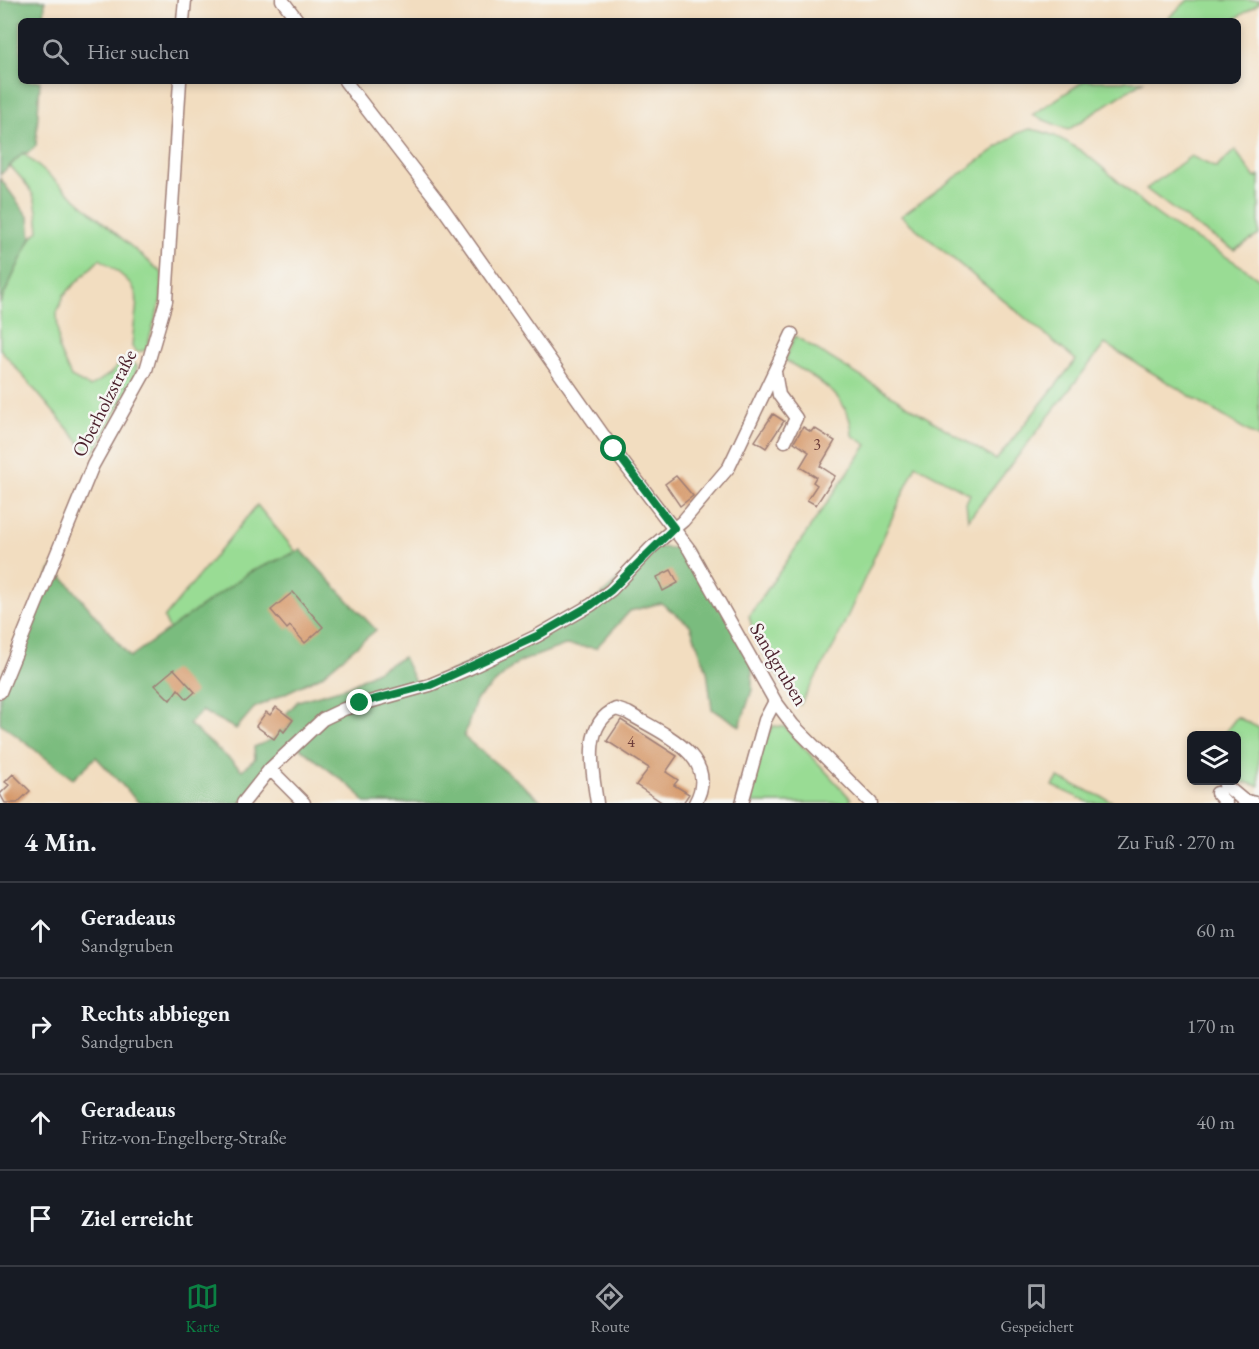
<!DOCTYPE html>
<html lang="de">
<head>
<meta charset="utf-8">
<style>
	:root { --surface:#171b24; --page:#242831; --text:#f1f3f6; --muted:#9ea1a6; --line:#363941; --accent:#0b8043 }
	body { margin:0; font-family:"EB Garamond",serif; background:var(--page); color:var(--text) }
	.controls { position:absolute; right:18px; bottom:18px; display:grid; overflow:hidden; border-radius:9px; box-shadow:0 3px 9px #0003 }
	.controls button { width:54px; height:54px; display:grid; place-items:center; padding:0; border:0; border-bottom:2px solid var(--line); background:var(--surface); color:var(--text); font:30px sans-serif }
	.stop { position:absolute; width:18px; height:18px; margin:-14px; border:4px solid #0b8043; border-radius:50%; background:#fff }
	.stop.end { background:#0b8043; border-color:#fff; box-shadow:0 2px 6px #0008 }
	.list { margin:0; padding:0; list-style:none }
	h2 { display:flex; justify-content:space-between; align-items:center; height:78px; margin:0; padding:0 24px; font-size:26px }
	h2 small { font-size:20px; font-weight:400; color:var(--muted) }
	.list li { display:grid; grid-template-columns:39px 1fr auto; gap:18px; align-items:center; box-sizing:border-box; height:96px; padding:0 24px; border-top:2px solid var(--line) }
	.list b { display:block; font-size:22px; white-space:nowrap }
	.list p { margin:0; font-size:20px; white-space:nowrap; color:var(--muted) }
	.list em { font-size:20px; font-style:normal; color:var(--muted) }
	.icon { flex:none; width:33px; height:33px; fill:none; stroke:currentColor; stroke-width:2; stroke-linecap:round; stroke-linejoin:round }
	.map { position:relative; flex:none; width:1259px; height:803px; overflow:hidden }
	.search { position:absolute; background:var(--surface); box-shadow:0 3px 9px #0003; left:18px; right:18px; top:18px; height:66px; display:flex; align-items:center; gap:15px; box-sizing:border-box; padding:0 21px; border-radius:9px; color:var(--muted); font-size:22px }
	.sheet { height:462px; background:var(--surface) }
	nav { display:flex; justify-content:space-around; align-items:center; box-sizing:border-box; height:84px; border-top:2px solid var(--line); background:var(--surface); font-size:16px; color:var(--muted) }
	nav a { display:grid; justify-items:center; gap:3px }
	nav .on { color:var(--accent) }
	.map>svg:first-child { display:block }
	.green { fill:#99dc94; stroke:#727e60; stroke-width:1.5 }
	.forest { fill:#7abc7e; stroke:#626e54; stroke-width:1.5 }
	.building { fill:#d59767 }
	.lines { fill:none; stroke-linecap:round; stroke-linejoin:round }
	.minor-casing { stroke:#9e7e76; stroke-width:15 }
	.minor { stroke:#fff; stroke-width:12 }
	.route { stroke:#0b8043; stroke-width:8 }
	.labels { text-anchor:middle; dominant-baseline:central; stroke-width:5; stroke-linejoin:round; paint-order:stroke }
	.number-label { font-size:16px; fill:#6d3d3a }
	.street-label { font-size:20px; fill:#4a1f2b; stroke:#f6f6f2 }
</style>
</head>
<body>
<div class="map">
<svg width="1259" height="803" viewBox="0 0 1259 803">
	<rect width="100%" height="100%" fill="#f6f6f2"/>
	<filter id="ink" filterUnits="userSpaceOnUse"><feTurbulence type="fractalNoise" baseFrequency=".0167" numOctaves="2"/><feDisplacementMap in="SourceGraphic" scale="12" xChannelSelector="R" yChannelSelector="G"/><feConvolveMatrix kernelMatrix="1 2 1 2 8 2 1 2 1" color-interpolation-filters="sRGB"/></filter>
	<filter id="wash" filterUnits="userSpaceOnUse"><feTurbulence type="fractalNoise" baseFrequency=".008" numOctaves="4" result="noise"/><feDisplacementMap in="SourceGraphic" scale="24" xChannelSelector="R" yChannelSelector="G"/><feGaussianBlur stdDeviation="1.35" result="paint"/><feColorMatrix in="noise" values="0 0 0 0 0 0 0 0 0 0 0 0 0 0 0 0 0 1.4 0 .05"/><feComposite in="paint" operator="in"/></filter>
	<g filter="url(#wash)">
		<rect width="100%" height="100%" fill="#f2ddc0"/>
		<path class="green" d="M1188,0H1259V3L1232,21H1165Z
			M1084,81H1143L1068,130L1032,115Z
			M1030,129C1079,136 1116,183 1154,212C1187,238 1227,253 1259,279V438L1105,344L968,520L966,503L970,494L916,465L835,644L800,705C779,679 756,649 749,616L867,445L852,435C851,395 816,379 785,360L795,336L996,460L1076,360L901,216L1018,133Z
			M1235,150L1255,178L1259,176V235L1234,250L1197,227L1146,189L1191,156L1216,168Z
			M23,153L162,273L161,300L146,350L137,352L132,347C135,293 151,294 100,259L64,295L57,313L59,350L71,377L90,387L110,374L124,359L137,366L135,377L95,451L86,450L0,349V303L31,238L39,231C36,195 35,192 10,166Z
			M257,505L296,552L250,572L170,631L164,618Z
			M1237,717L1259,728V786L1244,782L1235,785L1228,781L1236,780V736H1222Z
			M773,726L785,727L851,799L849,803H743L756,752Z
			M1058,778L1116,803H1090L1053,786Z"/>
		<path class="forest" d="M0,0H45L44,21H21V81H40L36,146L28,153H23L0,175Z
			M0,178L29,218L31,238L0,303Z
			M652,547L689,549L752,662V690L740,726L712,709L707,671L690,625L661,603L630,611L596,648L565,645L517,663L476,700L464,737L544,803H365L356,791L295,744L241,803H139L96,757L73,779L0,723V696L53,565L130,657L250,572L301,550L376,630L321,676L254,708L236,729L202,711L189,724L242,770L255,759L254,747L273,739L281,729L285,732L293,720L286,714L298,701L347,687L403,657L418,688L591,605Z"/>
		<g id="blocks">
			<path class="building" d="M773,414L784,421L766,448L755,441Z
				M803,427L811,432L814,428L835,441L820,466L835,476L816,505L807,500L817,485L813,482L816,477L800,467L809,452L794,442Z
				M676,476L693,496L680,506L665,484Z
				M671,570L678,583L663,591L657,577Z
				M293,592L323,627L305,643L290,626L287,629L271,610Z
				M174,669L195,692L187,699L178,689L170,700L155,685Z
				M276,707L293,720L284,732L281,729L274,739L256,726L266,712L270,715Z
				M621,720L677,756L666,772L678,780L674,785L689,794L683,803H663L636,785L649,768L607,741Z
				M13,774L30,791L17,803H5L0,794L9,785L5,782Z"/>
		</g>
	</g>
	<g filter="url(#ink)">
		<use href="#blocks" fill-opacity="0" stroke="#9e7e76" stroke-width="1.5"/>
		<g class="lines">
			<defs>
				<path id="minor" d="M282,0L298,21
					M183,21L185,0
					M345,81L443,208L613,449L689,549L775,701L793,725L871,803
					M775,372L779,395L796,418L785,441
					M0,692L93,465L146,370L166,301L180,81
					M270,769L304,803
					M1225,785L1243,800L1255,803
					M1217,793L1226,803
					M243,803L270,769L323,719L344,709L430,685L470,668L537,636L591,605L611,590L652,547L683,521L729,467L792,334
					M597,803C593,774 581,724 616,709L628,713C659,732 722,756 695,803
					M742,803L765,720L775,701"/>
			</defs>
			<use href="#minor" class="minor-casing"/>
			<use href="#minor" class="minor"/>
		</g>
	</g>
	<g class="lines" filter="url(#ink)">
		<path class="route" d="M360,703L430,685L537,636L591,605L611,590L674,528L614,449"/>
	</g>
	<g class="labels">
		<g class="number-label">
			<text x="817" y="444">3</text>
			<text x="631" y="741">4</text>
		</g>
		<g class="street-label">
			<text transform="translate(104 403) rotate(-63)">Oberholzstraße</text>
			<text transform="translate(779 664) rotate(59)">Sandgruben</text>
		</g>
	</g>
</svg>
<div class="controls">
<button><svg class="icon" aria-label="layers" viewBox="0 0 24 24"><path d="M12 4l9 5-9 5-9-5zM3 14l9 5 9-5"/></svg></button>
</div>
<div class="stop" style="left:614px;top:449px"></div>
<div class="stop end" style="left:360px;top:703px"></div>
<div class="search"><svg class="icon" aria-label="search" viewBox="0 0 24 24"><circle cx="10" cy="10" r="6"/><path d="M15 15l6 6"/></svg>Hier suchen</div>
</div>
<section class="sheet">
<h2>4 Min.<small>Zu Fuß · 270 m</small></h2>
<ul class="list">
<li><svg class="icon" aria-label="ahead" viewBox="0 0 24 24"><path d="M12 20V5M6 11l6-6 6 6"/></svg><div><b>Geradeaus</b><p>Sandgruben</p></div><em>60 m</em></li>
<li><svg class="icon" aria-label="right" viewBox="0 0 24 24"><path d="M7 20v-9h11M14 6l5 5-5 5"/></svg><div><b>Rechts abbiegen</b><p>Sandgruben</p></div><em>170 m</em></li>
<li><svg class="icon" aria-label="ahead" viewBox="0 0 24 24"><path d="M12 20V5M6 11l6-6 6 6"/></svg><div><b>Geradeaus</b><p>Fritz-von-Engelberg-Straße</p></div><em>40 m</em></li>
<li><svg class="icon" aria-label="arrive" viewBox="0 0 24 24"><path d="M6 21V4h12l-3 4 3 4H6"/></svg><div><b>Ziel erreicht</b></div></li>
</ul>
</section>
<nav>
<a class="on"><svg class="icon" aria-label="map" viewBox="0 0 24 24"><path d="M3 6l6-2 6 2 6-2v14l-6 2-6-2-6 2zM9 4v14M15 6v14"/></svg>Karte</a>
<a><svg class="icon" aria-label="directions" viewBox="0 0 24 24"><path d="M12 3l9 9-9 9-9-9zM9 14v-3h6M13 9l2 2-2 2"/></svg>Route</a>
<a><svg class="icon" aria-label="saved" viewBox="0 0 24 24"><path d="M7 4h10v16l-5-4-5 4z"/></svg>Gespeichert</a>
</nav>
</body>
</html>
